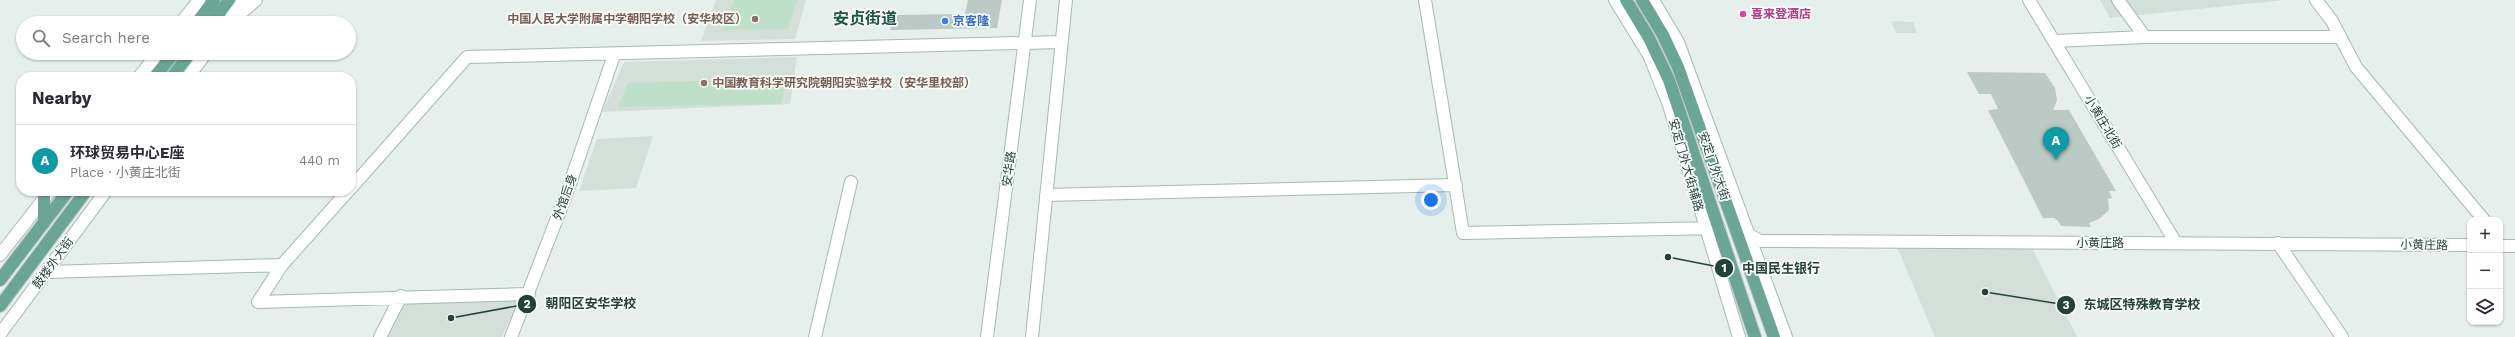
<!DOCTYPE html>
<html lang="en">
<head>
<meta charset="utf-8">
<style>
	:root { --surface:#fff; --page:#f7f7f7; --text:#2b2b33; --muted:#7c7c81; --line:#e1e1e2; --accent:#855347 }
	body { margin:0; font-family:"Work Sans","Noto Sans SC",sans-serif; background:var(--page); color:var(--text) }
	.controls { position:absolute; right:12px; bottom:12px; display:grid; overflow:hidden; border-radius:8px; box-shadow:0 1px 3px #0004 }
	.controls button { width:36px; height:36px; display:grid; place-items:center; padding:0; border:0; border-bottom:1px solid var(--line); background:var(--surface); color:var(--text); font:20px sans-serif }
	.you { position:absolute; left:1431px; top:200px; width:14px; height:14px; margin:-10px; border:3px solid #fff; border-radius:50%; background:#1a73e8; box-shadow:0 0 0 6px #1a73e833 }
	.badge { display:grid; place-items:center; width:26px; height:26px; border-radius:50%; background:var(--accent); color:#fff; font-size:13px; font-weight:700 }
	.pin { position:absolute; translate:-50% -33px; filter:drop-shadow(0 1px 2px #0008) }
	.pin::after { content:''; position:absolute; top:21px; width:14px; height:12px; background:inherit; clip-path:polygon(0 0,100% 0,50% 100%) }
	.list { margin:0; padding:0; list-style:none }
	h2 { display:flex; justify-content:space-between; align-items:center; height:52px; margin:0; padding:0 16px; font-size:17px }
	h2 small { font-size:13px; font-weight:400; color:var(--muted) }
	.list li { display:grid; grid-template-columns:26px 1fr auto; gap:12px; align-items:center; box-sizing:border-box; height:72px; padding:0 16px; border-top:1px solid var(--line) }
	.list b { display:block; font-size:15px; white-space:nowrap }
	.list p { margin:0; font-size:13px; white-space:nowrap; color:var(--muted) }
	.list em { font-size:13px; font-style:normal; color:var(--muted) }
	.icon { flex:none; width:22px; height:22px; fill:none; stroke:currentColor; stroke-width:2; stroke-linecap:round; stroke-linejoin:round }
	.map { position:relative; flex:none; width:2515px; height:337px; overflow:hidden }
	.search { position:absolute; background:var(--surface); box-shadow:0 1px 3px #0004; left:16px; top:16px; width:340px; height:44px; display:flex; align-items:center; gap:10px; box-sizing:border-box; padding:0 14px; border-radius:22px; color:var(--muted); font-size:15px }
	.panel { position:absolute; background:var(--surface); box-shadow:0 1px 3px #0004; left:16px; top:72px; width:340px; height:124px; border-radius:16px }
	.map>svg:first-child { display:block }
	.built { fill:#d4dfda }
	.green { fill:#bfe0c8 }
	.building { fill:#bbcac4 }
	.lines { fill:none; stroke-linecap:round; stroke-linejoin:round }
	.minor-casing { stroke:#a8b8b2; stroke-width:14 }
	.major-casing { stroke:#c2cac8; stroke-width:14 }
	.minor { stroke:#fff; stroke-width:12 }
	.major { stroke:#6aa596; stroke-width:12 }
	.hotel-dot { fill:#d1479c; stroke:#f7fbf9; stroke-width:1.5 }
	.education-dot { fill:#8d6e63; stroke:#f7fbf9; stroke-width:1.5 }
	.shop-dot { fill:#3f7fe0; stroke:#f7fbf9; stroke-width:1.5 }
	.labels { text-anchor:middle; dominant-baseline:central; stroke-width:3.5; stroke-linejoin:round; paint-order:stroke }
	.hotel-label { font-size:12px; font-weight:bold; fill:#b23c85; stroke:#f7fbf9; text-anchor:start }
	.education-label { font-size:12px; font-weight:bold; fill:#785e54; stroke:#f7fbf9; text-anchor:end }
	.shop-label { font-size:12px; font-weight:bold; fill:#366cbe; stroke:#f7fbf9; text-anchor:start }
	.street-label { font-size:12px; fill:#24423a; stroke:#f7fbf9 }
	.district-label { font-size:16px; font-weight:bold; fill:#1f5548; stroke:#f7fbf9 }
	.leader { fill:none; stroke:#24423a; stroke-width:1.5 }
	.callout-dot { fill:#24423a; stroke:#f7fbf9; stroke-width:1.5 }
	.mark-label { font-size:12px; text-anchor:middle; font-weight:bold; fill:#fff }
	.callout-label { font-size:13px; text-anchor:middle; font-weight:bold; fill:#24423a; stroke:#f7fbf9; stroke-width:3.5; stroke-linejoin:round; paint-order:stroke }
</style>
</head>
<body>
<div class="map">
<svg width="2515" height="337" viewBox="0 0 2515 337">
	<rect width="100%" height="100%" fill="#e6efeb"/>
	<path class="built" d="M716,0H806L795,39L701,41Z
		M2100,0H2285L2110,18Z
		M1891,21L1913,22L1917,33H1896Z
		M797,57L790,104L602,112L624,62Z
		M653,136L636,188L579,191L597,139Z
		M2031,246L2077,337H1935L1897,247Z
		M519,297L502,337H383L402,300Z"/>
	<path class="green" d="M734,0H797L788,29L723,30Z
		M788,78L781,104L618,107L628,83Z"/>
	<path class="building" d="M968,0H1002L997,28L890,30L894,15L965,14Z
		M1967,72L2045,73L2055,88L2057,100L2053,110H2069L2116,191H2109L2112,198L2108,199L2109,210L2099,219L2089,223L2091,227L2061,226L2058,221L2054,218H2043L1988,110L1998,109L1991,94H1979Z"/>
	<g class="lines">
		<defs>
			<path id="minor" d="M1425,0L1463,233L1719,228
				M1615,0L1649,55L1669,105L1739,337
				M1653,0L1678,42L1786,337
				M2029,0L2176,243
				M2118,0L2145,37
				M2316,0L2332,21L2356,67L2484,220
				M231,17L244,0
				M181,23L199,0
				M229,23L256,0
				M2054,41L2145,37H2339
				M139,77L158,53
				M188,77L206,53
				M351,188L467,57L1061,42
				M348,191L282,265L258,302L529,294
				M1046,195L1456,185
				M1735,227L1760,241L2470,245
				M2278,243L2342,337
				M2500,246H2515
				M0,255L50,191
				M47,272L282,265
				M0,334L106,191
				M380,337L401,296
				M511,337L566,195L614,55
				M815,337L851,182
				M987,337L1030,0
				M1032,337L1066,0"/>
			<path id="major" d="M1626,0L1649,38L1669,80L1755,337
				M1642,0L1663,35L1678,67L1774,337
				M197,23L214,0
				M212,23L229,0
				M155,77L174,53
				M172,77L190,53
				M44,197V223
				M0,280L68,191
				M0,306L86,191"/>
		</defs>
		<use href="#minor" class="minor-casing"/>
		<use href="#major" class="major-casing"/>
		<use href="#minor" class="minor"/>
		<use href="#major" class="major"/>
	</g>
	<circle class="hotel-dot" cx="1743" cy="14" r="4"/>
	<g class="education-dot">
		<circle cx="755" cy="19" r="4"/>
		<circle cx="704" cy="83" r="4"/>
	</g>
	<circle class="shop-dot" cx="945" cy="21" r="4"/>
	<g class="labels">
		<g class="hotel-label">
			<text x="1751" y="14">喜来登酒店</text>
		</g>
		<g class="education-label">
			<text x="747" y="19">中国人民大学附属中学朝阳学校（安华校区）</text>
			<text x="712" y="83" text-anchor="start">中国教育科学研究院朝阳实验学校（安华里校部）</text>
		</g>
		<g class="shop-label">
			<text x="953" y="21">京客隆</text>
		</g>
		<g class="street-label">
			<text transform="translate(2103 122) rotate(59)">小黄庄北街</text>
			<text transform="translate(1686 165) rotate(74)">安定门外大街辅路</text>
			<text transform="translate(1714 166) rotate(71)">安定门外大街</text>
			<text transform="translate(1009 169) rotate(-83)">安华路</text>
			<text transform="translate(565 197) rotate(-70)">外馆后身</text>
			<text x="2100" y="243">小黄庄路</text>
			<text transform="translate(2424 245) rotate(1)">小黄庄路</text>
			<text transform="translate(53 263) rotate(-54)">鼓楼外大街</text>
		</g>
		<g class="district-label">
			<text x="865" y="18">安贞街道</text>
		</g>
	</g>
	<path class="leader" d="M1668 257L1724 268M451 318L527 304M1985 292L2066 305"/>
	<g class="callout-dot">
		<circle cx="1668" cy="257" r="4"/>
		<circle cx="451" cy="318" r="4"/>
		<circle cx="1985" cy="292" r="4"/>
		<circle cx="1724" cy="268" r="10"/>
		<circle cx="527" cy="304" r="10"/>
		<circle cx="2066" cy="305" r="10"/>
	</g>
	<g class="mark-label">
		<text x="1724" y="272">1</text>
		<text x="527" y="308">2</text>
		<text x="2066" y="309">3</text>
	</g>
	<g class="callout-label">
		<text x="1781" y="273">中国民生银行</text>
		<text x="591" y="308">朝阳区安华学校</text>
		<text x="2142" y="309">东城区特殊教育学校</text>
	</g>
</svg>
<div class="controls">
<button>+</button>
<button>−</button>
<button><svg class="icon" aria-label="layers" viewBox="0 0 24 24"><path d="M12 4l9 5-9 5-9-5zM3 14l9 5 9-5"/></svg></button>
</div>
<div class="you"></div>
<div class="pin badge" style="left:2056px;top:160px;background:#0f9aa8">A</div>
<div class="search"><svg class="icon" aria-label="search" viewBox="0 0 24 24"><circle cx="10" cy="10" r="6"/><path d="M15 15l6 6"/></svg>Search here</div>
<section class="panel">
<h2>Nearby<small></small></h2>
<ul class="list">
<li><span class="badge" style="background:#0f9aa8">A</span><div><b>环球贸易中心E座</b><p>Place · 小黄庄北街</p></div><em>440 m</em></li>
</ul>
</section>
</div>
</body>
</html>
